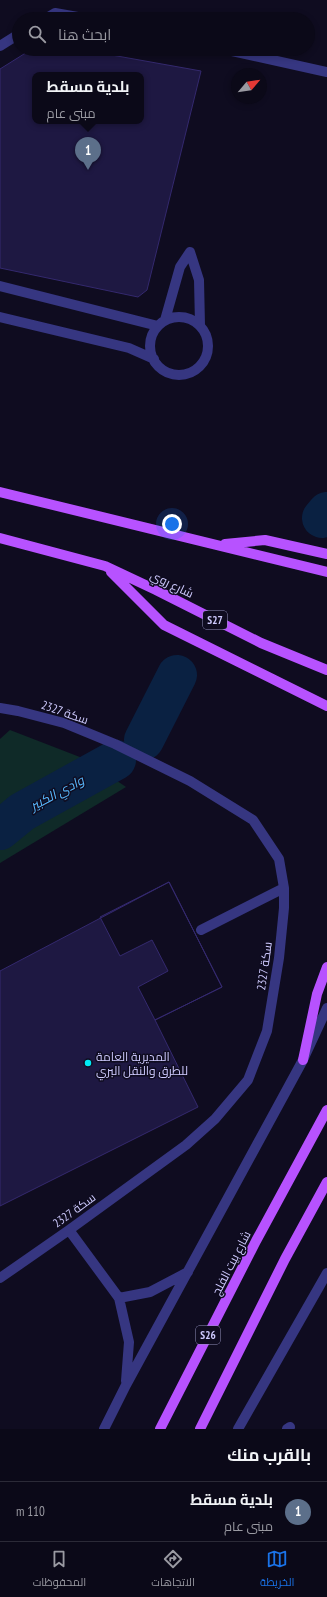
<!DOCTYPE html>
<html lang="ar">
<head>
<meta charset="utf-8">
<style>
	:root { --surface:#0b0918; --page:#191725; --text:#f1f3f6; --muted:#9a9aa2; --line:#2b2a37; --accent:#1a73e8 }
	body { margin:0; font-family:"PT Sans Narrow",Cairo,sans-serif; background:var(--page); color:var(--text); direction:rtl }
	.compass { position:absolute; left:231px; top:68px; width:36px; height:36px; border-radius:50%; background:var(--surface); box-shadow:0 2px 6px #0003; rotate:61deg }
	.you { position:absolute; left:172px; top:524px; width:14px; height:14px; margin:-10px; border:3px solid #fff; border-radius:50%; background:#1a73e8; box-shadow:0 0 0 6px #1a73e833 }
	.badge { display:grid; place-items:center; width:26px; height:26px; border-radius:50%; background:var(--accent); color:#fff; font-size:13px; font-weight:700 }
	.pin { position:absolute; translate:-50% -33px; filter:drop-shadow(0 1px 2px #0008) }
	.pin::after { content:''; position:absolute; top:21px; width:14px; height:12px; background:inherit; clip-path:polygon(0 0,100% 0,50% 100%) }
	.popup { position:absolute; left:32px; top:72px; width:112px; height:52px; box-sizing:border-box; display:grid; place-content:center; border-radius:8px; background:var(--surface); filter:drop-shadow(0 1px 3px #0005); font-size:13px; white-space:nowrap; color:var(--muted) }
	.popup b { font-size:15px; color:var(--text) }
	.popup::after { content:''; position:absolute; left:50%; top:100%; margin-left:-8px; border:8px solid transparent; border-top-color:var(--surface) }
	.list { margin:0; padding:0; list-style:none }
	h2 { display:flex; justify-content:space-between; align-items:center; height:52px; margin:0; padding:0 16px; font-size:17px }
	h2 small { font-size:13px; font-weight:400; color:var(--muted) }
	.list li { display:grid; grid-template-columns:26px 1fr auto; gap:12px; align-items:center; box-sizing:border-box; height:60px; padding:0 16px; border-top:1px solid var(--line) }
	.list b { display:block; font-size:15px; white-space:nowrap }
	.list p { margin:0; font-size:13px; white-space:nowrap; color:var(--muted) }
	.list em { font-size:13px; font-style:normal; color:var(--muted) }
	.icon { flex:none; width:22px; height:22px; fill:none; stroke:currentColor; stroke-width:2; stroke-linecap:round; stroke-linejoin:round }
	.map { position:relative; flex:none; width:327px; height:1429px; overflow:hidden; direction:ltr }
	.search { position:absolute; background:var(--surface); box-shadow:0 2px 6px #0003; left:12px; right:12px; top:12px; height:44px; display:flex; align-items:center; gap:10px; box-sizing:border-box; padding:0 14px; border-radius:22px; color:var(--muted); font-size:15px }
	.sheet { height:112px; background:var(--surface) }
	nav { display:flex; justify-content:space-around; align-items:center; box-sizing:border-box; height:56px; border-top:1px solid var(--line); background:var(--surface); font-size:11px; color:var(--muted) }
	nav a { display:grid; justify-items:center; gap:2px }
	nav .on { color:var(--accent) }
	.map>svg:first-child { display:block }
	.green { fill:#0f2a28 }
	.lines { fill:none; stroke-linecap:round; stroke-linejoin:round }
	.river { stroke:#0a2142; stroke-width:40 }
	.building { fill:#1e1842; stroke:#34296e; fill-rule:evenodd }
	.minor { stroke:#363681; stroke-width:10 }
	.major { stroke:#b752ff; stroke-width:10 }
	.poi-dot { fill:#00e9f6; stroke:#0f0c20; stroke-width:1.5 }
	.labels { text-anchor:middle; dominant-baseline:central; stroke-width:3; stroke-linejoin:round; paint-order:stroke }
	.shield { fill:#0f0c20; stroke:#9592bc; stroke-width:1 }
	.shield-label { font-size:11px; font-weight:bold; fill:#cfcbff }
	.street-label { font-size:12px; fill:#cfcbff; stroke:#0f0c20 }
	.poi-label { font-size:12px; fill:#cfcbff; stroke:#0f0c20; text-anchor:start }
	.water-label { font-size:13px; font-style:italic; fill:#59baff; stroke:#0f0c20 }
</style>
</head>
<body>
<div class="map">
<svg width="327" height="1429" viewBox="0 0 327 1429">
	<rect width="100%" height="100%" fill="#0f0c20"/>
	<path class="green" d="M10,730L85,759L126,787L0,863V739Z"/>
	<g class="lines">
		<path class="river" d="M322,518L327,512
			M144,740L177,675
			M0,830L22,812L116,760"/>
	</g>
	<path class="building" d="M32,49H78L201,71L147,290L138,297L0,268V69ZM35,75H141V121H35Z
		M169,882L222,987L155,1020L138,987L168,971L152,940L120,956L100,917Z
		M169,882L222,987L155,1020L198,1107L0,1206V971Z"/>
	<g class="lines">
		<path class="minor" d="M45,19L55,13L89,19
			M0,46L19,34
			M223,49L327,72
			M190,252L199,280L200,325
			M0,286L158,326
			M0,317L129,348L154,359
			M150 346a29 29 0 1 1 58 0a29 29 0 1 1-58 0Z
			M165,320L180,267L190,252
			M0,708L18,711L64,723L115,744L190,781L253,820L279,859L284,888V908L279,958L267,1031L248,1080L215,1119L186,1145L69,1230L0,1278
			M201,930L284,888
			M69,1230L119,1298L129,1342L126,1381
			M119,1298L150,1292L188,1272
			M104,1429L126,1385L303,1060L327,1008
			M238,1429L327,1273
			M287,1429L290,1427"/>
		<path class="major" d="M0,492L327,572
			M0,538L105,566L156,590L261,643L327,670
			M225,544L265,540L327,554
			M111,572L164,625L327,706
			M303,1060L317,994L327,967
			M160,1429L256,1241L327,1110
			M200,1429L285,1259L327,1182"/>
	</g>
	<circle class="poi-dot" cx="88" cy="1063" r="4"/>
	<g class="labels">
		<g class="shield">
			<rect x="203" y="611" width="24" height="18" rx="3"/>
			<rect x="196" y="1326" width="24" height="18" rx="3"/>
		</g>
		<g class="shield-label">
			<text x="215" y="620">S27</text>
			<text x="208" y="1335">S26</text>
		</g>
		<g class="street-label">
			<text transform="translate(172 584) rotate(26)">شارع روي</text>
			<text transform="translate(65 712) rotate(19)">سكة 2327</text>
			<text transform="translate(264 966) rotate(-82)">سكة 2327</text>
			<text transform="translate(74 1210) rotate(-36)">سكة 2327</text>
			<text transform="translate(231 1263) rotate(-63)">شارع بيت الفلج</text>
		</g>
		<g class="poi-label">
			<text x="96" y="1056">المديرية العامة<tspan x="96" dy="14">للطرق والنقل البري</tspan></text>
		</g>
		<g class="water-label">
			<text transform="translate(57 793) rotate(-28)">وادي الكبير</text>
		</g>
	</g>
</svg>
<svg class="compass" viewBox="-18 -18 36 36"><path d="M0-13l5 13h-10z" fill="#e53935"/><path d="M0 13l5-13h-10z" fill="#9a9aa2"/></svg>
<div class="you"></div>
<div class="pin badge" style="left:88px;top:170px;background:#5c6f8a">1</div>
<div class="popup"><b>بلدية مسقط</b>مبنى عام</div>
<div class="search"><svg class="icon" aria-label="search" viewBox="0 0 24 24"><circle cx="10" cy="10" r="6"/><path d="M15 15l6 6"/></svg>ابحث هنا</div>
</div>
<section class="sheet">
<h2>بالقرب منك<small></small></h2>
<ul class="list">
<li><span class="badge" style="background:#5c6f8a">1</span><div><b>بلدية مسقط</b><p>مبنى عام</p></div><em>110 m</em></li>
</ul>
</section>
<nav>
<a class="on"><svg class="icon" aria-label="map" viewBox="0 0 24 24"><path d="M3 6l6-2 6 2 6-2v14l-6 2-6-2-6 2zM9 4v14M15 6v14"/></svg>الخريطة</a>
<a><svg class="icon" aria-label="directions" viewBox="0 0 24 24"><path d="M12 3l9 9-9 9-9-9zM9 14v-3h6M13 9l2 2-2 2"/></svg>الاتجاهات</a>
<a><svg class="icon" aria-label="saved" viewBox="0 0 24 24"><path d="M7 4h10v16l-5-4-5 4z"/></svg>المحفوظات</a>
</nav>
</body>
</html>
